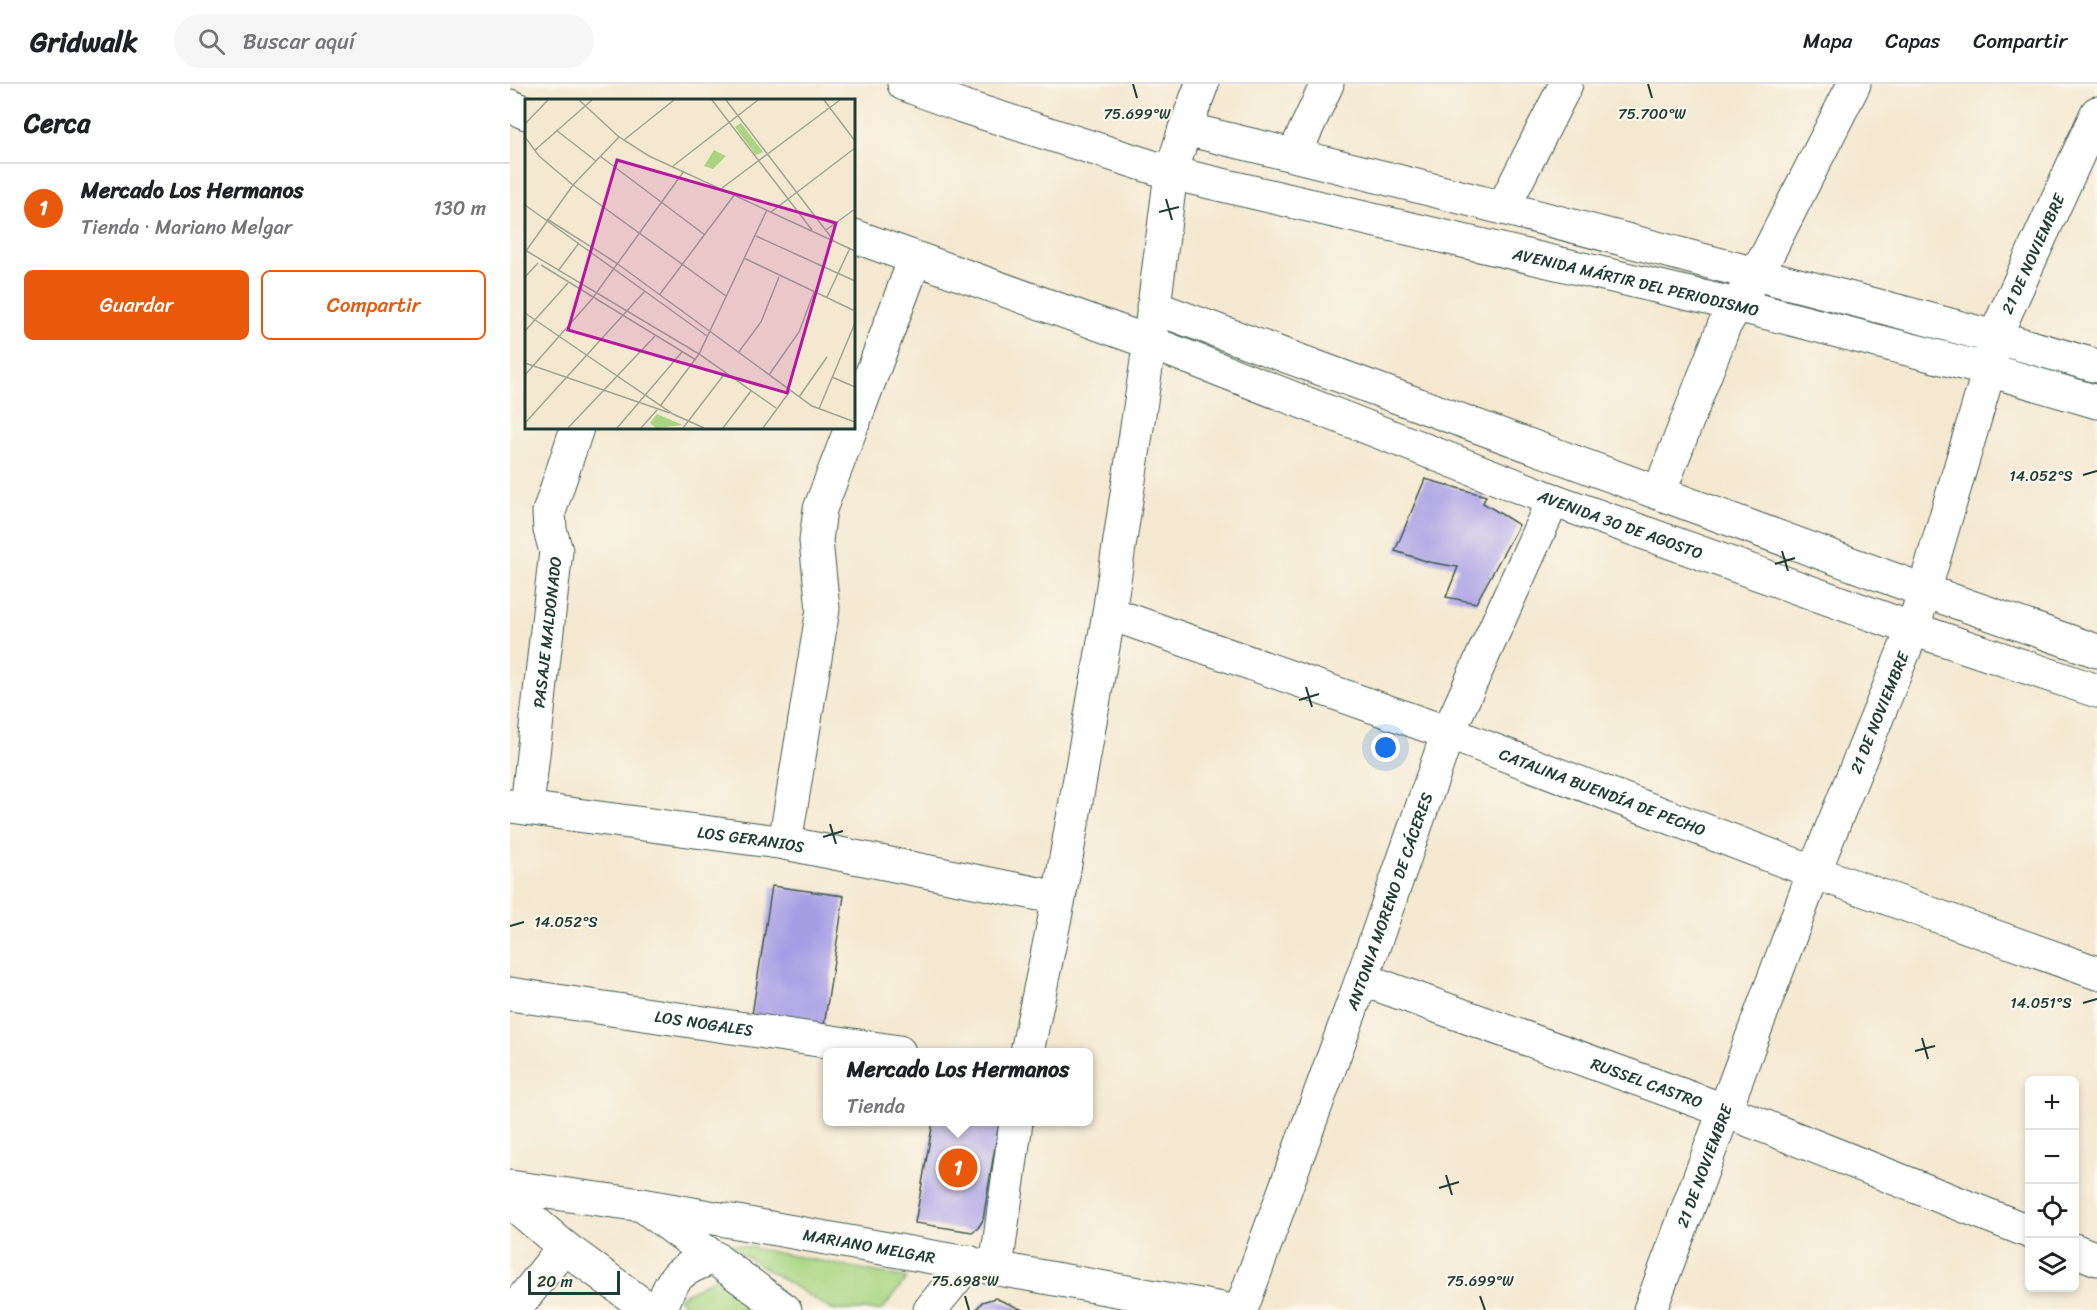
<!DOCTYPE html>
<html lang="es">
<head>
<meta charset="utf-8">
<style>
	:root { --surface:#fff; --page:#f6f6f6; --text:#202124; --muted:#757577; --line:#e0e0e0; --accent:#ea580c }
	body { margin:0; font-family:Sriracha,sans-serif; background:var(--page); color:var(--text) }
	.controls { position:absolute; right:18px; bottom:18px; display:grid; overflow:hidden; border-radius:9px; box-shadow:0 3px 9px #0003 }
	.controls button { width:54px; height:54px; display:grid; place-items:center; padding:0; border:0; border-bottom:2px solid var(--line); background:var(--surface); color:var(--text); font:30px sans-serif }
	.scale { position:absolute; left:18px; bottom:15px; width:92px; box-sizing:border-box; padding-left:6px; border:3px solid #1f3d34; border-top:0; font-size:16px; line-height:21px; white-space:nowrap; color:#1f3d34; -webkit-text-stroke:4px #fbf7ec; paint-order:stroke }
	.you { position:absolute; left:876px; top:664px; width:21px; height:21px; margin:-15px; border:4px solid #fff; border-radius:50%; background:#1a73e8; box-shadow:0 0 0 9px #1a73e833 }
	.badge { display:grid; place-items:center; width:39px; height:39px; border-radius:50%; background:var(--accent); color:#fff; font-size:20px; font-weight:700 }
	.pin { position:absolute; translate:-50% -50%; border:3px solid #fff; box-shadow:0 2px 6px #0006 }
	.popup { position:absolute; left:313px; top:964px; width:270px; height:78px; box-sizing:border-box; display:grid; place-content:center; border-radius:9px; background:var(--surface); filter:drop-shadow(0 2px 4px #0005); font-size:20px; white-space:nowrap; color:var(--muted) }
	.popup b { font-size:22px; color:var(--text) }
	.popup::after { content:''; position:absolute; left:50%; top:100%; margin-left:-12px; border:12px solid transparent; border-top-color:var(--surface) }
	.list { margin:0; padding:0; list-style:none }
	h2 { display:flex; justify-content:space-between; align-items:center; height:78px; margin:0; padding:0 24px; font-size:26px }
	h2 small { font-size:20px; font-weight:400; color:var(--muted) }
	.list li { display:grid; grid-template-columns:39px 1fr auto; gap:18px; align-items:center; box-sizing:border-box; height:90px; padding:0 24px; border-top:2px solid var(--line) }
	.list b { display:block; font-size:22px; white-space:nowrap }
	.list p { margin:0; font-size:20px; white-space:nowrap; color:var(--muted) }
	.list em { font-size:20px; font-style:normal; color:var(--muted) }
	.actions { display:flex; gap:12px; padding:18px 24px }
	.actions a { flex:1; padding:14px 0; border:2px solid var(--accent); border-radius:9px; text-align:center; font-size:21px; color:var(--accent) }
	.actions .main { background:var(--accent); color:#fff }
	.icon { flex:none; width:33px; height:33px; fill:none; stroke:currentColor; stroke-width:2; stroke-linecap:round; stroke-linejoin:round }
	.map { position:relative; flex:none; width:1587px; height:1226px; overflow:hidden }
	header { display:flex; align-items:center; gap:36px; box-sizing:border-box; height:84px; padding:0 30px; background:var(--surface); border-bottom:2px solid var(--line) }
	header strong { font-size:28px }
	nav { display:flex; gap:33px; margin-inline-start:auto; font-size:21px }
	.search { width:420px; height:54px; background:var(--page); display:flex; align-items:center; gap:15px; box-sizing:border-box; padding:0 21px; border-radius:33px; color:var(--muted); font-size:22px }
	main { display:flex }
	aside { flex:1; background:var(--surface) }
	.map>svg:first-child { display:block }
	.green { fill:#a9d582; stroke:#64895b; stroke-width:1.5 }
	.building { fill:#a69ce4 }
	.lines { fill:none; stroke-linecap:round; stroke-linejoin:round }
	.minor-casing { stroke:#3f574b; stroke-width:35 }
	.major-casing { stroke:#3f574b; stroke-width:35 }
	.minor { stroke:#fff; stroke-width:33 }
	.major { stroke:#fff; stroke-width:33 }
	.ticks { fill:none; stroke:#1f3d34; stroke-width:2 }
	.labels { text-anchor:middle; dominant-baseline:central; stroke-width:4.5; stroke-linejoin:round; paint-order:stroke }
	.street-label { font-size:16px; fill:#1f3d34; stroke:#fbf7ec }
	.inset-road { fill:none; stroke:#9fa492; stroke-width:1.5 }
	.view { fill:#b5179e; fill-opacity:0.15; stroke:#b5179e; stroke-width:3 }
	.inset-edge { fill:none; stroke:#1f3d34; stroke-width:3 }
	.ticks-label { font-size:15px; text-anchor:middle; fill:#1f3d34; stroke:#fbf7ec; stroke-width:4.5; stroke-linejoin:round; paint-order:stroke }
</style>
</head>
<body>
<header>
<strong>Gridwalk</strong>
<div class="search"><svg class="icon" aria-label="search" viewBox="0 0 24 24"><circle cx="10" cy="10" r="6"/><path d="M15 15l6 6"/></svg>Buscar aquí</div>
<nav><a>Mapa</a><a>Capas</a><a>Compartir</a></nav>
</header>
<main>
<aside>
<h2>Cerca<small></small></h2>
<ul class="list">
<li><span class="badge">1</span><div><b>Mercado Los Hermanos</b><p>Tienda · Mariano Melgar</p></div><em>130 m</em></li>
</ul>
<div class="actions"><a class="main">Guardar</a><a>Compartir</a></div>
</aside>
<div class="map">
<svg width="1587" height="1226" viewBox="0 0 1587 1226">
	<rect width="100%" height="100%" fill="#fbf7ec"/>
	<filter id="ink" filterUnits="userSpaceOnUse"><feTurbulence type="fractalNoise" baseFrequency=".0167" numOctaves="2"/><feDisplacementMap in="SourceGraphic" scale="12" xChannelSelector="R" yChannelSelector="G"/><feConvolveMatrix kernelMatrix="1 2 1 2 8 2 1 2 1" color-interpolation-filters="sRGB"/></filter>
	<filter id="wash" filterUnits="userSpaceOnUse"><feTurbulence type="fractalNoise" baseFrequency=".008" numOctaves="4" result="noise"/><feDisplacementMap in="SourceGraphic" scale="24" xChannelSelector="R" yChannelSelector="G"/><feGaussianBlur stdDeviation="1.35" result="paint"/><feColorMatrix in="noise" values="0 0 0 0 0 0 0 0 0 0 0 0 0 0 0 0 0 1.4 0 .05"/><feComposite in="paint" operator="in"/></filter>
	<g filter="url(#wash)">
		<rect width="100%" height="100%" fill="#f4e8d0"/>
		<path class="green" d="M213,1158H212L397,1194L372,1226H322Z
			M205,1194L251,1226H181L168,1214Z"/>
		<g id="blocks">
			<path class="building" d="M915,395L976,412L973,419L1009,441L966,519L936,513L948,483L919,478L885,467Z
				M262,802L334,812L313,948L241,937Z
				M423,1038H489L473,1136L468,1144L462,1148L405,1139Z
				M485,1214L513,1226H466L472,1218Z"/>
		</g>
	</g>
	<g filter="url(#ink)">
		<use href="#blocks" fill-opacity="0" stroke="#3f574b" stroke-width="1.5"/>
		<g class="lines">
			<defs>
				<g id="minor">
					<path id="s1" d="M394,0L452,22L661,89L1227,221L1479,286L1587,318"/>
					<path d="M0,22L16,29"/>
					<path d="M675,45C853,87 1030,133 1207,180C1334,213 1461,245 1587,282"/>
					<path d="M784,71L817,0"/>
					<path d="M993,124L1056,0"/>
					<path id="s2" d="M344,152L639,258L1043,416L1403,545L1587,607"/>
					<path d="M643,223L1415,507L1587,567"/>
					<path d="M344,337L405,175"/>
					<path d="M1149,409L1214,242L1257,171L1344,0"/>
					<path id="s3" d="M599,529L938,649L1304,788L1587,889"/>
					<path id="s4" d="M0,722L275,759L549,814"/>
					<path id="s5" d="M17,723L46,467L40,446L39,428L67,344"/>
					<path d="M275,759L313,525L306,457L310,425L341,344"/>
					<path id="s6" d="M852,895L1216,1027L1520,1148"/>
					<path id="s7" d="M0,910L389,968"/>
					<path d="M517,968L549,814L599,529L637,277L661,89L675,45L692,0"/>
					<path d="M0,1117L54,1163L140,1226"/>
					<path d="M132,1121L275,1226"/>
					<path d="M1564,1166L1587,1175"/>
					<path d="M486,1184L506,1038"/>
					<path d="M4,1226L54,1163"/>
					<path d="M151,1226C161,1191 171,1185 204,1173"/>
					<path d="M420,1226L459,1178"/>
					<path id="s8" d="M731,1226L852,895L938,649L1043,416"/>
					<path id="s9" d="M1140,1226L1304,788L1403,545L1479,286L1485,252L1587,29"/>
				</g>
				<g id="major">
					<path id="s10" d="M0,1103L132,1121L718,1226"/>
				</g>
			</defs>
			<use href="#minor" class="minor-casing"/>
			<use href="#major" class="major-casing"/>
			<use href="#minor" class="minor"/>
			<use href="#major" class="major"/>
		</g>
	</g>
	<path class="ticks" d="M623,0L627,14M1138,0L1142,14M656,115L662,136M649,128L669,123M1573,391L1587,387M1272,467L1278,487M1265,480L1285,474M796,603L802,623M789,616L809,610M320,740L326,760M313,753L333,747M0,842L14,838M1573,919L1587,915M1412,954L1418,975M1405,967L1425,962M936,1091L942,1111M929,1104L949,1098M455,1212L459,1226M970,1212L975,1226"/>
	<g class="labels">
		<g class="street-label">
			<text stroke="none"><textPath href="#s9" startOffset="1125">21 DE NOVIEMBRE</textPath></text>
			<text stroke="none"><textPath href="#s1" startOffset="759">AVENIDA MÁRTIR DEL PERIODISMO</textPath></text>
			<text stroke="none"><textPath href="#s2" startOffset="819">AVENIDA 30 DE AGOSTO</textPath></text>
			<text stroke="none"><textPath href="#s5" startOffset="176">PASAJE MALDONADO</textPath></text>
			<text stroke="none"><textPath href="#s9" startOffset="640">21 DE NOVIEMBRE</textPath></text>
			<text stroke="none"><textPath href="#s3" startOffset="525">CATALINA BUENDÍA DE PECHO</textPath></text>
			<text stroke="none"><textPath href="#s4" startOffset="243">LOS GERANIOS</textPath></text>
			<text stroke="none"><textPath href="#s8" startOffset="435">ANTONIA MORENO DE CÁCERES</textPath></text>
			<text stroke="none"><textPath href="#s7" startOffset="196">LOS NOGALES</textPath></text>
			<text stroke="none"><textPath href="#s6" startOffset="303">RUSSEL CASTRO</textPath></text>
			<text stroke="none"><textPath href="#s9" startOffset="154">21 DE NOVIEMBRE</textPath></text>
			<text stroke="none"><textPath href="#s10" startOffset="364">MARIANO MELGAR</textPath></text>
		</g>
	</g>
	<g transform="translate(15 15)">
		<rect width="330" height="330" fill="#f4e8d0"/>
		<path d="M216,24L238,53L231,56L210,28ZM189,51L201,57L188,70L179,67ZM132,315L158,326L131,329L125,324Z" fill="#a9d582"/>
		<path class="inset-road" d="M54,1L94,38L124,57L330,152M187,1L287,131M201,1L309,142M299,1L330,42M0,25L23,1M31,31L71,62M0,38L14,57L48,86L201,197M99,41L149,1M10,51L67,1M75,57L180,136M148,67L233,1M197,89L315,1M0,106L182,237M246,113L330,49M22,120L90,163L287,307L330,323M301,131L330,110M231,137L330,182M0,151L174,255L251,309M1,152L48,86L94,38M219,159L330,212M16,166L171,261M33,172L54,144M0,178L13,164M135,195L210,95M302,198L325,149M0,214L148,315L179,329M0,232L43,184M213,254L236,223L254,178M0,264L145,314M0,276L67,200L159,72M244,276L274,233L289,193M307,278L330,288M274,298L302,258M136,306L174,255L242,111M294,310L330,224M0,324L120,192M43,329L130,237M92,329L157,253M116,329L132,311M158,329L201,273M198,329L226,292M238,329L265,292"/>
		<path class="view" d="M92,61L311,124L262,294L43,231Z"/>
		<rect width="330" height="330" class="inset-edge"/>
	</g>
	<g class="ticks-label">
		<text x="627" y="35">75.699°W</text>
		<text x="1142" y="35">75.700°W</text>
		<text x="1531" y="397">14.052°S</text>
		<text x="56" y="843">14.052°S</text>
		<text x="1531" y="924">14.051°S</text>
		<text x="455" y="1202">75.698°W</text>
		<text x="970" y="1202">75.699°W</text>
	</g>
</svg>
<div class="controls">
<button>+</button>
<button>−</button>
<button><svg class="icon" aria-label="locate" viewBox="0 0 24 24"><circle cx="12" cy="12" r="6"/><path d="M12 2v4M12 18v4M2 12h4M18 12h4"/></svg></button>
<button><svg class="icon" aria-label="layers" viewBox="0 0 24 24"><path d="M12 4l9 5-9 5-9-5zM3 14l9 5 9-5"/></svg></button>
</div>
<div class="scale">20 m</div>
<div class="you"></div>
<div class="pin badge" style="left:448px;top:1084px">1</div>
<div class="popup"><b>Mercado Los Hermanos</b>Tienda</div>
</div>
</main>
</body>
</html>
